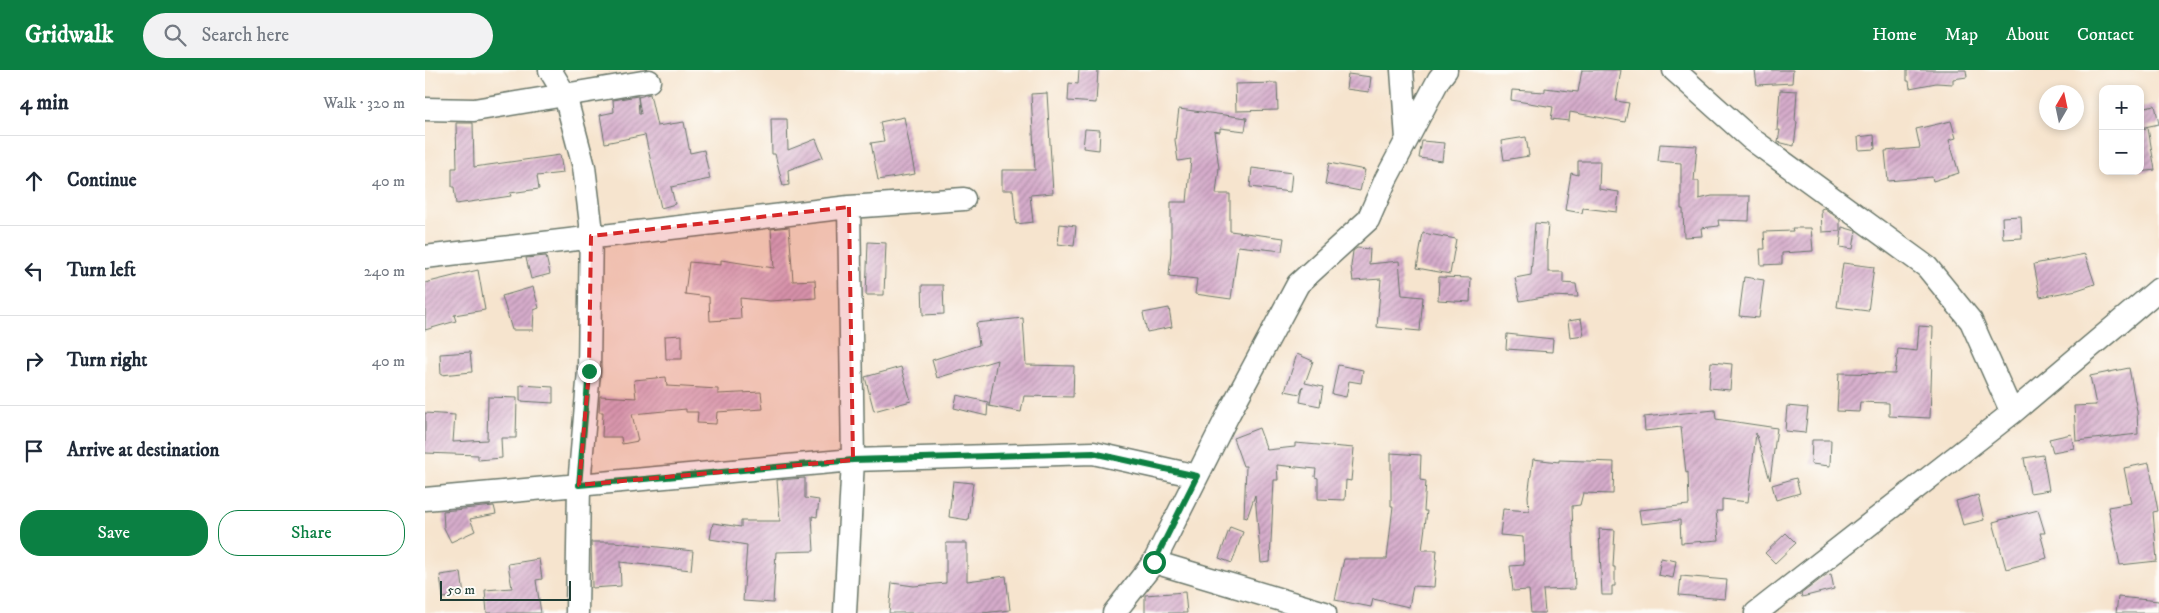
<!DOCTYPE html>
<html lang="en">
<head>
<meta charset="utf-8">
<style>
	:root { --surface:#fff; --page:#f2f2f3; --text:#1f2937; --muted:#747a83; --line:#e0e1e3; --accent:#0b8043 }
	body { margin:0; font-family:"IM FELL DW Pica",serif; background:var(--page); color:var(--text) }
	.controls { position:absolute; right:15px; top:15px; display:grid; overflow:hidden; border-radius:10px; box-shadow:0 2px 8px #0003 }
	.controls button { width:45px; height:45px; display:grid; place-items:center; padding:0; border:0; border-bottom:1px solid var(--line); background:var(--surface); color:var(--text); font:25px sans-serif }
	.compass { position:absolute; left:1614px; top:15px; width:45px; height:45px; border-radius:50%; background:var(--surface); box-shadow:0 2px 8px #0003; rotate:9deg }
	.scale { position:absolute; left:15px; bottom:12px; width:131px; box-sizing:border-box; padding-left:5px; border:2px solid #1f3d34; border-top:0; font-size:14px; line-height:18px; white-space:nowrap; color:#1f3d34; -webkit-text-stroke:4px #fdfcf7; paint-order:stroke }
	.stop { position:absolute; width:15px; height:15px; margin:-11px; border:4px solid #0b8043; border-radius:50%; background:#fff }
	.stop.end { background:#0b8043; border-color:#fff; box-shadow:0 1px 5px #0008 }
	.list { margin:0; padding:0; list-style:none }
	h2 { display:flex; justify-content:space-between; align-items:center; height:65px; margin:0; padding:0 20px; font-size:21px }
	h2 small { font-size:16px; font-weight:400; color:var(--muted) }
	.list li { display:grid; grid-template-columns:32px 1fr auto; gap:15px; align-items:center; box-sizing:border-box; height:90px; padding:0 20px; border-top:1px solid var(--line) }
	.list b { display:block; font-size:19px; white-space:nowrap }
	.list em { font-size:16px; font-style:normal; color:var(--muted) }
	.actions { display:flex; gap:10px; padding:15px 20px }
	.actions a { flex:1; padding:11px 0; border:1px solid var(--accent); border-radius:20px; text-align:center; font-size:18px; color:var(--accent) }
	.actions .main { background:var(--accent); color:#fff }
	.icon { flex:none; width:28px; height:28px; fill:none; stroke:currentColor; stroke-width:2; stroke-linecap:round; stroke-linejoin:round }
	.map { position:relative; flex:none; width:1734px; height:543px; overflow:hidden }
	header { display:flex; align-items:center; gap:30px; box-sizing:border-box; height:70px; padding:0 25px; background:var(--accent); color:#fff }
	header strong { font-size:24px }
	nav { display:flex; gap:28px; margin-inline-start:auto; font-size:18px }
	.search { width:350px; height:45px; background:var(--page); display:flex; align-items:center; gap:12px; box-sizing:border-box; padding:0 18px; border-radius:28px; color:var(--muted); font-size:19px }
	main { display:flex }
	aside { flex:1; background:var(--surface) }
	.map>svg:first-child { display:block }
	.building { fill:url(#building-hatch) }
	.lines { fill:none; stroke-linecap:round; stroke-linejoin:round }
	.minor-casing { stroke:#6a776a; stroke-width:25 }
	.minor { stroke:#fff; stroke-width:22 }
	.route { stroke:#0b8043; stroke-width:6 }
	.marked { fill:#d62828; fill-opacity:0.2; stroke:#d62828; stroke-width:4; stroke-dasharray:10 6; stroke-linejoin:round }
</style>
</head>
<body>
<header>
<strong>Gridwalk</strong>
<div class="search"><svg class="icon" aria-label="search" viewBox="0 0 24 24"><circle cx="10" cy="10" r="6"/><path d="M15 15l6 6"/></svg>Search here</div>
<nav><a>Home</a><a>Map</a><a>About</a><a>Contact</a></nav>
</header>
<main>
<aside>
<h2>4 min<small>Walk · 320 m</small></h2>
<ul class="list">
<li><svg class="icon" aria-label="ahead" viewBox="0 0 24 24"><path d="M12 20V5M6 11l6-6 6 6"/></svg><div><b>Continue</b></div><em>40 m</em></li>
<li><svg class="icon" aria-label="left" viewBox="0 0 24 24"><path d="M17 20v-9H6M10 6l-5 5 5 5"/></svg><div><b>Turn left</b></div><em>240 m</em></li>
<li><svg class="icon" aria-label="right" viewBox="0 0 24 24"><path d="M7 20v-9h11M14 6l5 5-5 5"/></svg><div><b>Turn right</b></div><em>40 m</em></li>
<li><svg class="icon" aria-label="arrive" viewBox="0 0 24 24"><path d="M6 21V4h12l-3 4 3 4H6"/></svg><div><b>Arrive at destination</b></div></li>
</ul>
<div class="actions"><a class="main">Save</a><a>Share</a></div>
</aside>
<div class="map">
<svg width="1734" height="543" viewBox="0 0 1734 543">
	<defs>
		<pattern id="building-hatch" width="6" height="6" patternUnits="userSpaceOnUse" patternTransform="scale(1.25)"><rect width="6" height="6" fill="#d6accb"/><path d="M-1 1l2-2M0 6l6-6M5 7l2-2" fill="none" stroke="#ad8da6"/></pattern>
	</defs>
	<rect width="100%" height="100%" fill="#fdfcf7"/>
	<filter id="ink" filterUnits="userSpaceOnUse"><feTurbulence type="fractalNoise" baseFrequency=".02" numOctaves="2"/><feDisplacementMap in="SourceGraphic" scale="10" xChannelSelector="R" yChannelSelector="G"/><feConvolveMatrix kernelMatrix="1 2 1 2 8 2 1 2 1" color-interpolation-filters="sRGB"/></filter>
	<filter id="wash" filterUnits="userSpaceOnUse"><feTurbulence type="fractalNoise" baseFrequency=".0096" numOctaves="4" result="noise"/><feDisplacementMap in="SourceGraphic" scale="20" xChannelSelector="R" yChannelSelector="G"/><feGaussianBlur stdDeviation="1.12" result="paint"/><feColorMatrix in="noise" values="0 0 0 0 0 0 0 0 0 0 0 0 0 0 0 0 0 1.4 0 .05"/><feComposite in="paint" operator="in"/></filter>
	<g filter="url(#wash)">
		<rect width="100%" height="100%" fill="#f6e4ce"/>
		<g id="blocks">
			<path class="building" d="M654,0H673L671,33L643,31L644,13L653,14Z
				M1157,0H1196L1191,31L1204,33L1200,52L1145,42L1144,51L1126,49L1128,37L1086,30L1087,20L1120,22V18L1153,22Z
				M1330,0H1368L1367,13L1332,15Z
				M1482,0H1541L1542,7L1528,9V14L1511,13L1485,18L1484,11H1482Z
				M923,4L946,7L944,22L921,19Z
				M852,13L853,40L811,41L810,14Z
				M1355,20L1372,21L1370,51L1372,52L1369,76L1353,72L1355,60H1352Z
				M622,23L628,123L605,125L608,152L591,154L588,120H577V100H610L606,24Z
				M225,24L232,56L259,52L265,83L279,80L285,109L246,117L250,134L236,138L220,65L180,73L175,45L189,42L188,30L213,26L214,44H216L213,27Z
				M1730,35L1734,54L1715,58V38Z
				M754,39L822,48L820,61L795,58V62L789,61L794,98L791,124H805V161L859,168L857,181L813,176L806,229L770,224L772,209L744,206L746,182V132H762L766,89L753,91L750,70Z
				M479,47L490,104L453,110L446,73L459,71L455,52Z
				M346,49H362L363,80L391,69L398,87L363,100L364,115L358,116L350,84H347Z
				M1526,51L1531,68L1524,70L1534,103L1508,111L1507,107L1463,111L1460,81L1495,78L1491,59Z
				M31,53H48L49,97L135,85L138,103L112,106L114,119L85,123L86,126L31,134L29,117H27V98H32Z
				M1723,58L1730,100L1715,102V59Z
				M660,59L675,60L674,80L658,78Z
				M1449,65L1450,79L1434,80L1433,67Z
				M1101,67L1104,86L1079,90L1076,71Z
				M997,71L1019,73L1017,91L994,88Z
				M1235,74L1272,76L1269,111H1274V129L1287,126H1325L1324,151L1293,150L1294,156L1276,158L1277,166L1259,167L1258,139H1256V93L1233,91Z
				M1153,91H1175L1174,119L1194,122L1192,142L1158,138L1157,143L1140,140L1146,103L1153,105Z
				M904,93L940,100L935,121L900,114Z
				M827,98L867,103L865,122L825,117Z
				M1399,138L1415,150V161L1397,162L1396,139Z
				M1596,146L1597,168L1578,169L1577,147Z
				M1110,153L1123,154L1121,180H1123V202H1138V213L1151,214L1153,227L1124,226L1095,231L1090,208L1106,205Z
				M635,154L651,156L649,176L633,174Z
				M364,157L368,211L390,210L391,228L345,231L315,228L316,249L285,251L284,227L260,224L264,192L296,195V190L349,198L346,159Z
				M1417,157L1431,161L1428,179L1415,177Z
				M1367,158H1386L1388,181L1357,183V194L1336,195L1335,179H1340L1339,162L1368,161Z
				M998,163L1031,169L1025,204L992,198Z
				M443,172L461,173L459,225H441Z
				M932,178L945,179L944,194L974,191L977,225L998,227L995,261L952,257L956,209L928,211L926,196L928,181Z
				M1660,184L1670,214L1652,220L1615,227L1609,194Z
				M121,186L125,204L106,209L101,188Z
				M1418,193L1449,197L1443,241L1412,237Z
				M53,200L60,240L29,245L31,251L0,260V213Z
				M1014,207L1046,208L1045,232L1013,230Z
				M1319,207L1339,210L1334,248L1314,246Z
				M497,215H518L519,244L498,245Z
				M108,217L114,238L109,240L108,260H87L77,226Z
				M744,238L747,257L722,262L718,243Z
				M598,248L601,295L649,296L648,327L599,326L596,342L564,336L572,290L512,308L507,290L554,275L551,253Z
				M1156,249L1159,265L1145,267L1143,251Z
				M1494,256L1508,257L1505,348L1464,346V333L1435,332L1434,342L1412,341L1414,303L1470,304L1473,279L1492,281Z
				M1082,264L1128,269L1127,282L1081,279Z
				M257,265V289H241L240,266Z
				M45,282L47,302L16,305L15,284Z
				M872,284L888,291L880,313L898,317L895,336L875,332L878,316L875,324L860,321Z
				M1286,292L1307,294L1305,320L1284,318Z
				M913,295L938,300L936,313L924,311L921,327L907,324Z
				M476,297L486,331L449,341L440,307Z
				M1704,298L1712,341L1713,364L1651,371L1649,336L1671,335L1665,306Z
				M241,307L242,316L293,319V324L336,322L338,339L292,342L291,354L272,353L273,342H261V339L207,344L213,371L197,374L196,367H177L178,342H174L175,326L211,328L209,310Z
				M95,315L128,317V333L95,331Z
				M532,325L563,332L562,346L529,338Z
				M63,327L92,328L91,368H76L77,388L53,390V385L0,383V343L30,345L28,372L62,370Z
				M1362,336L1383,338L1380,363L1360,361Z
				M1290,340L1291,349L1352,358L1345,410L1331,363L1323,432L1297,429V441H1291L1294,470L1256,473L1255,450L1216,454L1214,440L1264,435L1263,402L1261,403L1256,357L1220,361L1219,347Z
				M834,358L842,380L870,377V373L929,378L926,411L921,410L920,430L893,429V408L890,407L891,399L852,395L853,410H849L845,492L836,493L830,425L822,448L819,447L821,396H818L808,368Z
				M1646,364L1649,378L1628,382L1624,369Z
				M1387,370H1406L1405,396L1386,394Z
				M966,383L996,385L995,410L1001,411L999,441H1002L997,480H1012L1009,517L988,516L984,537L948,529L946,537L910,530L919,489H962L968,436H966Z
				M1618,385L1624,420L1605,423L1599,388Z
				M1108,389L1134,392V390L1189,392L1188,424L1158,423L1155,435L1147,436L1150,519L1118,520L1120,543H1106L1104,520L1088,521L1085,496L1099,495L1098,467L1075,465L1078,439L1104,441L1103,426Z
				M1724,393L1733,441L1728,442L1732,491L1695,495L1683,437L1706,433L1699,398Z
				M380,408V428L394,430L392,447L387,446L389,481L351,482L348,533L318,531L322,475L285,469L288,453L316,457V451H355L352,410Z
				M1371,408L1375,423L1351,430L1347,415Z
				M528,411L548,413L543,450L524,447Z
				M1553,425L1559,450L1538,455L1531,431Z
				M69,436L71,444L45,449L50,461L26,472L19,458L18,441Z
				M1613,440L1620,463H1615L1622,488L1581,499L1568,452Z
				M805,457L818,462L807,493L794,488Z
				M1174,459L1190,460L1188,497H1190V516H1187V525H1177Z
				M1361,463L1371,473L1350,493L1340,483Z
				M166,472H189L268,481L266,500L195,492L196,516L167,518Z
				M521,473H542V511L581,506L585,540L557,543H464L467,513L489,516L521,513Z
				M1236,488L1251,491L1248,508L1233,505Z
				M114,489L117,509L111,510L116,543H62L60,520L87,518L83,494Z
				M36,502L39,526L18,528L15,505Z
				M1406,504L1409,519L1377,527L1376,524L1401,505Z
				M1256,506L1302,510L1300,529L1254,525Z
				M760,522L762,543H720V525Z
				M1693,527L1734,531V543H1691Z"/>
		</g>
	</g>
	<g filter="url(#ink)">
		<use href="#blocks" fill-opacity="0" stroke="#6a776a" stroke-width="1"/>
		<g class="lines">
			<defs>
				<path id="minor" d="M125,0L140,25L159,97L166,154L164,301L154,415L152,543
					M977,0L982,69
					M1249,0L1325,68L1502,197L1546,251L1587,343
					M0,39L49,40L224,11
					M0,187L424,137L539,129
					M0,429L428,390L668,383L772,406
					M729,492L900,543
					M420,543L428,390L424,137
					M689,543L729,492L804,343L873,214L943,150L961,109L1014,9L1021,0
					M1331,543L1587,343L1734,219"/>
			</defs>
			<use href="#minor" class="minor-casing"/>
			<use href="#minor" class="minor"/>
		</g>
	</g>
	<g class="lines" filter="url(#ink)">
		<path class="route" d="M164,301L154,415L428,390L668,383L772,406L729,492"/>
	</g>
	<path class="marked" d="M424,137L428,390L154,415L164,301L166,166Z"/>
</svg>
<div class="controls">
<button>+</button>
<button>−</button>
</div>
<svg class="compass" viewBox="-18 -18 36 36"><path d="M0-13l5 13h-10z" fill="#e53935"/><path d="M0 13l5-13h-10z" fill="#747a83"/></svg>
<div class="scale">50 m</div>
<div class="stop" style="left:729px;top:492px"></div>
<div class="stop end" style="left:164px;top:301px"></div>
</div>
</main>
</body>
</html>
